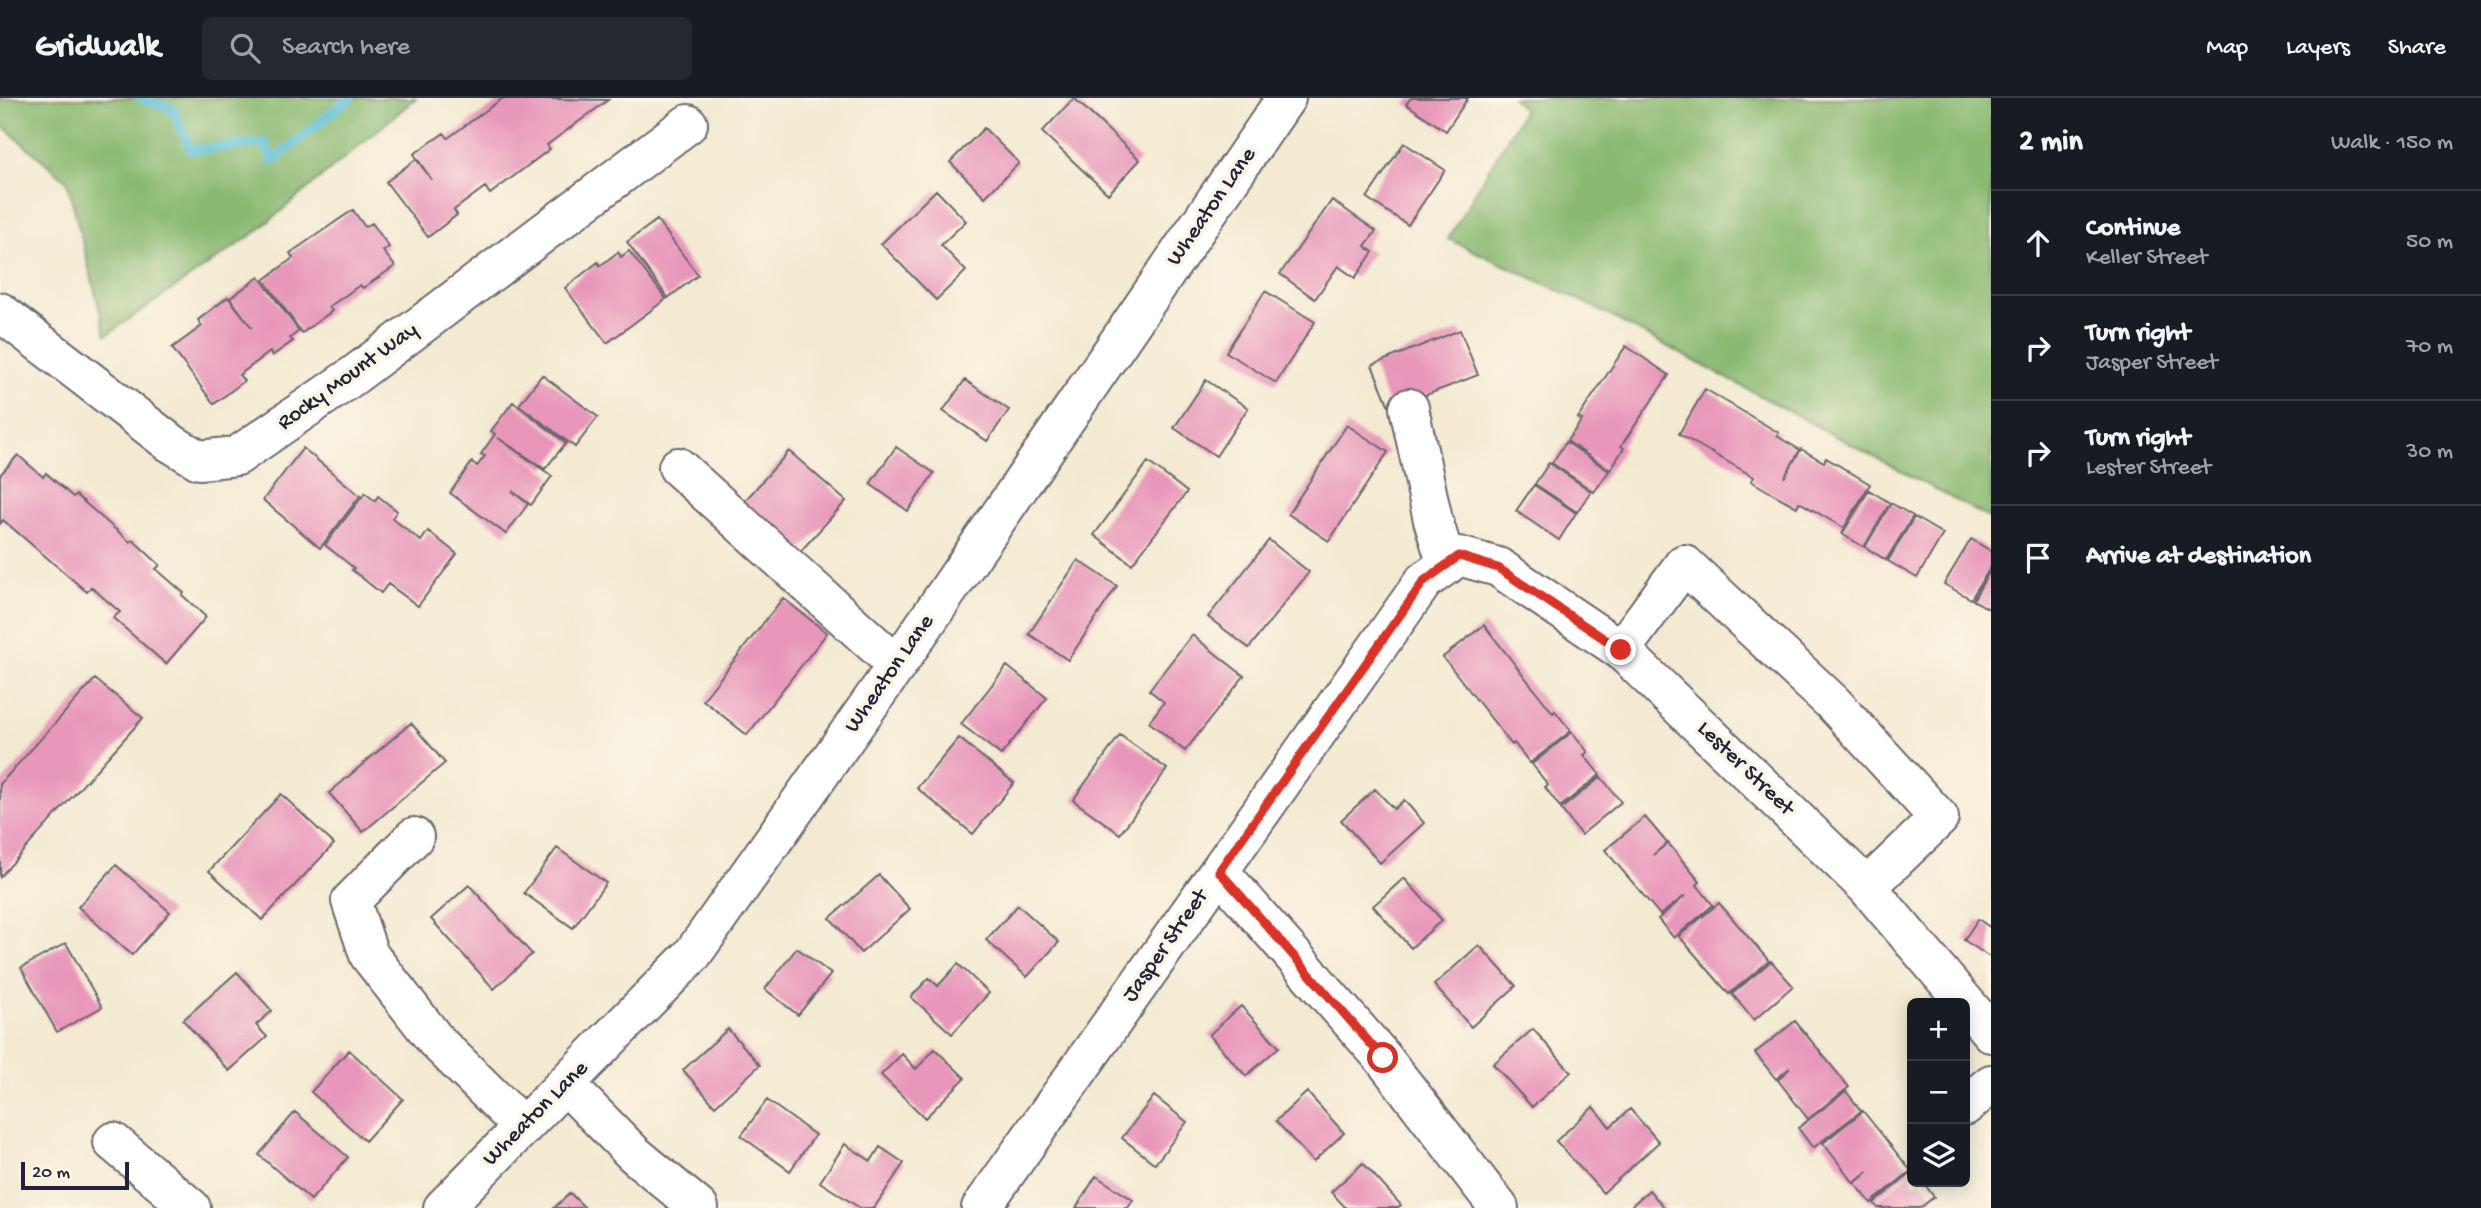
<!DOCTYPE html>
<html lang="en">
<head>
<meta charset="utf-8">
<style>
	:root { --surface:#171b24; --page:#242831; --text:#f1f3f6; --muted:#9ea1a6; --line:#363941 }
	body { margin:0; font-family:"Gochi Hand",sans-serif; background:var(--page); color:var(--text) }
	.controls { position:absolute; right:21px; bottom:21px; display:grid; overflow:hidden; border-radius:10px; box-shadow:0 4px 18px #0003 }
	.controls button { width:63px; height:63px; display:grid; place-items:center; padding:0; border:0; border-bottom:2px solid var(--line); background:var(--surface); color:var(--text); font:35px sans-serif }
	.scale { position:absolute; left:21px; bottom:18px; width:108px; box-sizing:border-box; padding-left:7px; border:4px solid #22223b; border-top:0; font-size:19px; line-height:24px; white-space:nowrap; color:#22223b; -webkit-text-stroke:5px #fcf5e5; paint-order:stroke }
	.stop { position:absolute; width:21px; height:21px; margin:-16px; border:5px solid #d93025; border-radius:50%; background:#fff }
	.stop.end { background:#d93025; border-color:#fff; box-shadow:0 2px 7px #0008 }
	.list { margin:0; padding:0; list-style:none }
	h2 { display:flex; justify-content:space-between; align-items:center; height:91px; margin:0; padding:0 28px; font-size:30px }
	h2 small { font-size:23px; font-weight:400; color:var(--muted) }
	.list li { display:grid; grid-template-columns:46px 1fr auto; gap:21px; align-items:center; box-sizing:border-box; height:105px; padding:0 28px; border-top:2px solid var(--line) }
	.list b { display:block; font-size:26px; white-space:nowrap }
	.list p { margin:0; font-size:23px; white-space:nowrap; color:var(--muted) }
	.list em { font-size:23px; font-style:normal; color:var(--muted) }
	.icon { flex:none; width:38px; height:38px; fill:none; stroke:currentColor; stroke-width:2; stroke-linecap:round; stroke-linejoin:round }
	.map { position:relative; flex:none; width:1991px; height:1110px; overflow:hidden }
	header { display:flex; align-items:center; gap:42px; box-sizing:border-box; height:98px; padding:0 35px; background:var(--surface); border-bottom:2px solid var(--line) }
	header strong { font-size:33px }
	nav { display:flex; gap:38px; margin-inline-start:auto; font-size:24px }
	.search { width:490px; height:63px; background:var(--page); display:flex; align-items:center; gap:18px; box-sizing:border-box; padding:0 24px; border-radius:10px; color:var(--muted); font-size:26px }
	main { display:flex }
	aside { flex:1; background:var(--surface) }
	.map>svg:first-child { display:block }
	.forest { fill:#8ab972; stroke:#566e56; stroke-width:2 }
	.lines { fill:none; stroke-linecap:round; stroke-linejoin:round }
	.stream { stroke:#5bc0d8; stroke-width:10 }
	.building { fill:#e897ba }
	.minor-casing { stroke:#6b6870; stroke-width:42 }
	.minor { stroke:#fff; stroke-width:38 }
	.route { stroke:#d93025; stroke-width:9 }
	.labels { text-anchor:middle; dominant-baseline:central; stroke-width:7; stroke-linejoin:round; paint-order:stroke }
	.street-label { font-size:23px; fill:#22223b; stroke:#fcf5e5 }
</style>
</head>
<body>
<header>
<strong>Gridwalk</strong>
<div class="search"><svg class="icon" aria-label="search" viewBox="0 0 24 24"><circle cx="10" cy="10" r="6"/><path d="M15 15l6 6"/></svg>Search here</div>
<nav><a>Map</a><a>Layers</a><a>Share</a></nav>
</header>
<main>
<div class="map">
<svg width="1991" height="1110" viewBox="0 0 1991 1110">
	<rect width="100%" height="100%" fill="#fcf5e5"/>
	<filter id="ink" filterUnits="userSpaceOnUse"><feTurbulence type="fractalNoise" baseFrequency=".0143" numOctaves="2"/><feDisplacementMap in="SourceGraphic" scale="14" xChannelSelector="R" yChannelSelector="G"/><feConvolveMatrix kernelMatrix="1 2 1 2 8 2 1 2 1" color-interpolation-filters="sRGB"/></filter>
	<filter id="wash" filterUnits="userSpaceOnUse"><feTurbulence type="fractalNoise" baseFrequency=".00686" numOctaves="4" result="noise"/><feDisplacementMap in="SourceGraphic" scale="28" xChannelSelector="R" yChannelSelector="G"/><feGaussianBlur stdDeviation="1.57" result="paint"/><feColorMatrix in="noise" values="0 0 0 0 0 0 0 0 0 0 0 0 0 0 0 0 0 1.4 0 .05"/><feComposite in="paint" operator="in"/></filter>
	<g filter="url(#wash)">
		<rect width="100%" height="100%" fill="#f3ead1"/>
		<path class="forest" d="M0,0H416L256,134L106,237L67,83L0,26Z
			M1513,0H1991V421L1586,205L1448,141L1524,12Z"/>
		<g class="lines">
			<path class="stream" d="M141,0L172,11L191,52L265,45L273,63L350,0"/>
		</g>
		<g id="blocks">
			<path class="building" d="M503,0L608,2L547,47L550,51L490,96L485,89L454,112L457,117L428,139L386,84L416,61L432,82L414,56L444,35L448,40Z
				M1074,0L1140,62L1108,96L1042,34Z
				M1411,0H1468L1446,33L1406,6Z
				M984,30L1019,65L985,99L950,64Z
				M1404,45L1445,72L1408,127L1367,100Z
				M936,92L966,123L941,147L966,173L936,202L881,146Z
				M1332,102L1376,133L1365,148L1373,154L1355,180L1338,168L1315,201L1280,176Z
				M353,112L365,129L372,125L389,149L383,153L395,168L363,190L360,187L329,209L332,213L302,235L264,182L293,160L290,155Z
				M657,122L698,177L668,200L627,144Z
				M629,153L666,201L607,245L565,190L598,164L600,168L618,154L621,159Z
				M259,179L299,233L290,240L293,243L272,258L270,254L239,277L244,283L214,306L172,250L202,228L198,222L228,199L252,230L230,200Z
				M1265,193L1315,224L1276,285L1226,254Z
				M1460,232L1478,277L1390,311L1372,267Z
				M1626,248L1669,277L1621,348L1624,350L1610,372L1567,343L1582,322L1578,320Z
				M542,277L598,319L575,349L519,307Z
				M965,282L1009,312L987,343L943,313Z
				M1206,282L1248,310L1216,358L1174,330Z
				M1705,291L1779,335L1777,338L1800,352L1784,380L1801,351L1824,364L1826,360L1870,386L1844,430L1799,404L1797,409L1773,396L1751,383L1754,379L1679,336Z
				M513,304L566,345L545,371L498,340L552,378L531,407L512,393L528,406L506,436L450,395L472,364L477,368L485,358L481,356L495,336L491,333Z
				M1347,327L1388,354L1329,443L1288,416Z
				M1566,344L1609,373L1594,394L1552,365Z
				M896,349L934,375L908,413L870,386Z
				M303,350L360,398L320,450L263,402Z
				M789,353L846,403L799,455L743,405Z
				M18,357L43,379L46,375L73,399L76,397L130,444L133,442L160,467L156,471L184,495L182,497L206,519L166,566L113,520L120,514L91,489L87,494L3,422L0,426V377Z
				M1148,364L1187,394L1132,466L1094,437Z
				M1549,365L1591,393L1577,414L1535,386Z
				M1534,387L1576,415L1559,442L1516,413Z
				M1869,392L1890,405L1864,449L1842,436Z
				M365,395L375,403L378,398L397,413L392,420L421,443L428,433L457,456L418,508L388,486L381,495L352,472L354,470L325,447Z
				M1891,405L1913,418L1886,462L1865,449Z
				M1914,419L1943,436L1917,480L1888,463Z
				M1971,441L1991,453V468L1971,501L1944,486Z
				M1269,442L1309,474L1249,550L1208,519Z
				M1078,462L1117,488L1068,562L1029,536Z
				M1991,471V512L1973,502Z
				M783,500L827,535L747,637L703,602Z
				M1484,527L1553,615L1555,613L1571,633L1530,665L1514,645L1512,647L1443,559Z
				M1192,537L1244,578L1185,653L1149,624L1164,604L1149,592Z
				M1007,568L1047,600L1001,657L961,626Z
				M95,581L143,620L0,779V686Z
				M411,625L445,665L363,734L329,695Z
				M1572,634L1588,654L1584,657L1600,677L1560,709L1545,689L1548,687L1532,666Z
				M1120,637L1167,671L1120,736L1073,702Z
				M959,640L1014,685L973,736L917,690Z
				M1601,679L1621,704L1581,737L1561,711Z
				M1375,691L1394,711L1404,702L1424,725L1380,765L1341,722Z
				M281,696L334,746L262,822L209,773Z
				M1645,719L1667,745L1653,757L1668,745L1700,784L1697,787L1713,807L1674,840L1658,821L1686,797L1660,817L1605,752Z
				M557,750L606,785L573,830L524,795Z
				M116,767L170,814L132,857L78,809Z
				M879,777L910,811L861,855L830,820Z
				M1404,780L1442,822L1411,850L1373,808Z
				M469,787L532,856L494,891L431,821Z
				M1719,805L1769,863L1729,896L1679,838Z
				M1018,807L1059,844L1027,879L986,842Z
				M1978,821L1991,830V860L1964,842Z
				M66,845L102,909L57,934L21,870Z
				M1479,847L1516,888L1471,929L1434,887Z
				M797,850L831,876L798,917L765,891Z
				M1771,863L1793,888L1754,922L1732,896Z
				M958,866L989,895L952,936L911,899L929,880L938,888Z
				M237,874L272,913L256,927L267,939L229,973L183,922Z
				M1241,908L1279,949L1246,978L1209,937Z
				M1795,923L1849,989L1808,1021L1778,982L1790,970L1776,981L1755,955Z
				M728,931L760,967L715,1008L683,972Z
				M1533,931L1571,974L1532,1009L1493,966Z
				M935,951L965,980L925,1020L881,977L902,956L916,971Z
				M349,952L403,1001L365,1043L311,994Z
				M1846,993L1861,1013L1813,1050L1798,1030Z
				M1307,994L1344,1035L1313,1064L1276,1023Z
				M1154,998L1187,1024L1155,1066L1122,1040Z
				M767,1002L815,1037L790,1073L741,1038Z
				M1593,1009L1610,1029L1630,1011L1659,1044L1603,1095L1556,1043Z
				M1863,1013L1911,1073L1871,1105L1855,1085L1868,1074L1854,1085L1823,1045Z
				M295,1014L348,1059L311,1102L259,1057Z
				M845,1046L871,1063L880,1049L904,1065L874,1110H860L820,1084Z
				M1363,1065L1401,1107L1397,1110H1346L1331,1094Z
				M1912,1074V1084H1923L1934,1099L1920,1110H1878L1874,1105Z
				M1096,1078L1133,1102L1128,1110H1076Z
				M1649,1092L1665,1110H1629Z
				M570,1095L585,1110H554Z"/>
		</g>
	</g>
	<g filter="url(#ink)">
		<use href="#blocks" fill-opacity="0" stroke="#6b6870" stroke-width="2"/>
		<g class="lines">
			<defs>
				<path id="minor" d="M0,214L169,344L199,362L237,358L353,278L688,26
					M1409,310L1433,422L1447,467
					M678,369L897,567
					M1621,552L1684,466L1833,605L1939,720L1867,789
					M414,739L351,803L369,857L436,943L523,1029
					M1219,773L1383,960L1499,1110
					M566,987L634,1056L699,1110
					M1965,1008L1991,986
					M113,1044L191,1110
					M443,1110L692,857L897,567L1286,0
					M981,1110L1424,483L1459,458L1498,469L1621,552L1867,789L1991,935"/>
			</defs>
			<use href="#minor" class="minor-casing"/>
			<use href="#minor" class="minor"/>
		</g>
	</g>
	<g class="lines" filter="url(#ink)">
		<path class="route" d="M1383,960L1219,773L1424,483L1459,458L1498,470L1621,552"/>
	</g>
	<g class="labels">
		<g class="street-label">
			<text transform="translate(1212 109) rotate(-55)">Wheaton Lane</text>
			<text transform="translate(348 279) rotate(-36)">Rocky Mount Way</text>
			<text transform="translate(890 576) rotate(-55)">Wheaton Lane</text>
			<text transform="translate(1745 671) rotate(44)">Lester Street</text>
			<text transform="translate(1166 848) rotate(-55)">Jasper Street</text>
			<text transform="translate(536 1016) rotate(-45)">Wheaton Lane</text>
		</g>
	</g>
</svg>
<div class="controls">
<button>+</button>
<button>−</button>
<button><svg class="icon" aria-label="layers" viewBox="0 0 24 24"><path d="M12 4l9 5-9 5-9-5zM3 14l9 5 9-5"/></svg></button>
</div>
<div class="scale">20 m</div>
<div class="stop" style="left:1383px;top:960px"></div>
<div class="stop end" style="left:1621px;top:552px"></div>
</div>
<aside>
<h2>2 min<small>Walk · 150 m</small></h2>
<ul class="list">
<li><svg class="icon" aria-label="ahead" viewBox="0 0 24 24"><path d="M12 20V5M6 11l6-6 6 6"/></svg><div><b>Continue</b><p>Keller Street</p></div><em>50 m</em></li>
<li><svg class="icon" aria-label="right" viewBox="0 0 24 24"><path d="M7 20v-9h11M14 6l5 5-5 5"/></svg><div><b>Turn right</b><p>Jasper Street</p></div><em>70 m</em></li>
<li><svg class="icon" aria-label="right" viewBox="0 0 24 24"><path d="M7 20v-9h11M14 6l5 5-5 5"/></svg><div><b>Turn right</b><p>Lester Street</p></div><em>30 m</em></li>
<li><svg class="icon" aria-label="arrive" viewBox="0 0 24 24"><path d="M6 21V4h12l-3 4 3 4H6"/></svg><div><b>Arrive at destination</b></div></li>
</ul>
</aside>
</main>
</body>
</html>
